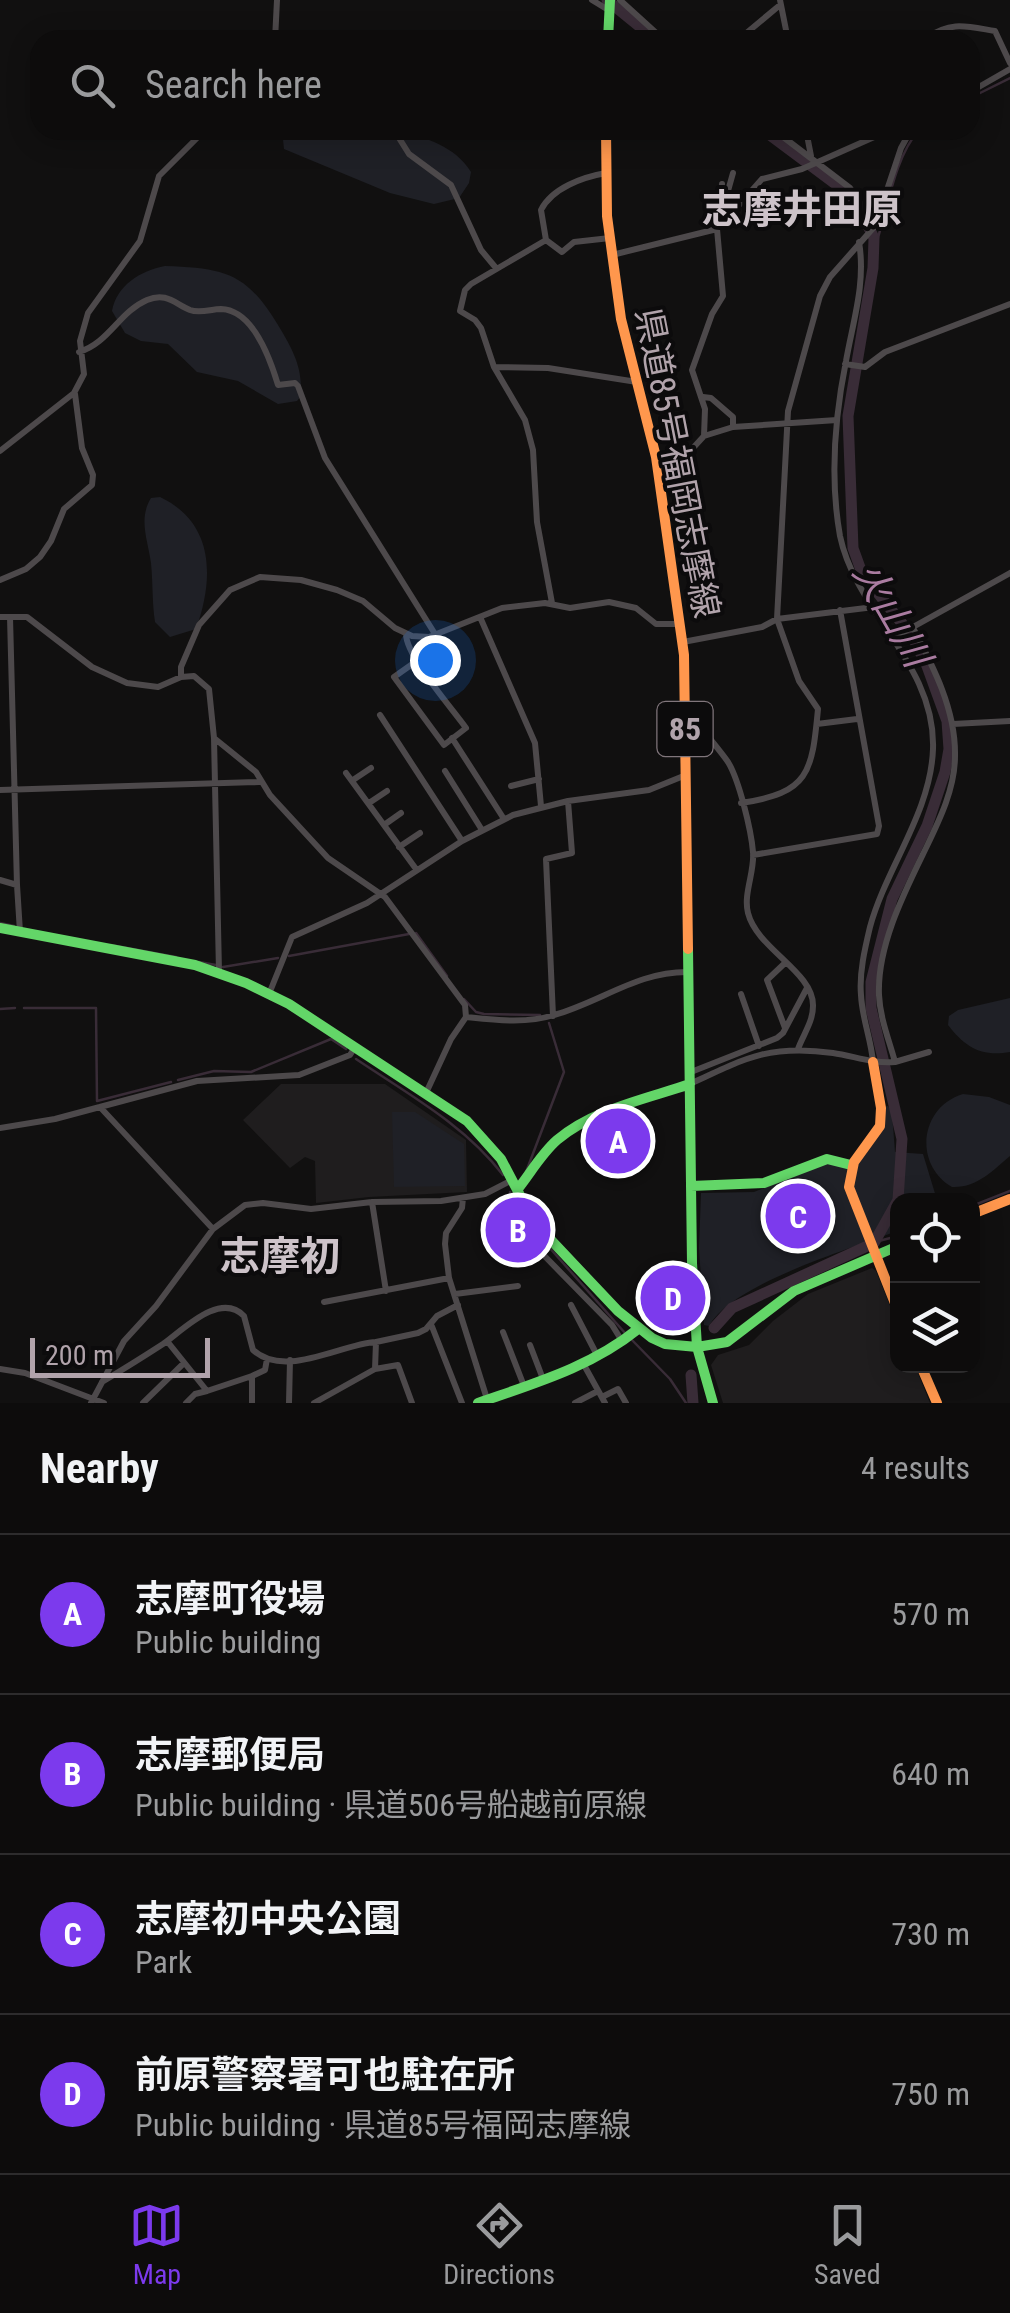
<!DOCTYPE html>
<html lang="en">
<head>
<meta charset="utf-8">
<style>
	:root { --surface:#0d0c0c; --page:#161515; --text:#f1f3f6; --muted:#9a9b9d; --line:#2d2c2d; --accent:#7c3aed }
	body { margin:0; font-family:"Roboto Condensed","Noto Sans JP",sans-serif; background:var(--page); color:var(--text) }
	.controls { position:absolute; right:30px; bottom:30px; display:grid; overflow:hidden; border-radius:20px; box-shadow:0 5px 25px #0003 }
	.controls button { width:90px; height:90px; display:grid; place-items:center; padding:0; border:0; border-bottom:2px solid var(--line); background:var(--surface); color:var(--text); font:50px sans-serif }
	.scale { position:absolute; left:30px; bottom:25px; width:180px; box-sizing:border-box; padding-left:10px; border:5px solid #b1a3ab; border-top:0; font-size:28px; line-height:35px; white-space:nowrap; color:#b1a3ab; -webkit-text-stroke:8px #0c0b0c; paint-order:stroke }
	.you { position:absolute; left:435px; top:660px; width:35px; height:35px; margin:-25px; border:8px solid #fff; border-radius:50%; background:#1a73e8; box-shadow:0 0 0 15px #1a73e833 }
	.badge { display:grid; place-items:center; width:65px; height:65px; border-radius:50%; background:var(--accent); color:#fff; font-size:32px; font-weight:700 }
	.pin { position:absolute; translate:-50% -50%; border:5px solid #fff; box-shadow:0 2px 10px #0006 }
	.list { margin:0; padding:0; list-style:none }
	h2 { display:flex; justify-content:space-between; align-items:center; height:130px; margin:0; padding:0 40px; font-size:42px }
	h2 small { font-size:32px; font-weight:400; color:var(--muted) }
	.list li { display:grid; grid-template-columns:65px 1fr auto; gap:30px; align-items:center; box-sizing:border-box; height:160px; padding:0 40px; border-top:2px solid var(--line) }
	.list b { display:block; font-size:38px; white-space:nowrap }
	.list p { margin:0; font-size:32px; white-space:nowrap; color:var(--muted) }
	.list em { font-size:32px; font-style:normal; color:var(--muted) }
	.icon { flex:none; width:55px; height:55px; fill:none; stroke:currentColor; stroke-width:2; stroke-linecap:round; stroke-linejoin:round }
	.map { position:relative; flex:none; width:1010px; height:1403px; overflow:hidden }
	.search { position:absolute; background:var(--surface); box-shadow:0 5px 25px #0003; left:30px; right:30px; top:30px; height:110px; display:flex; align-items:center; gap:25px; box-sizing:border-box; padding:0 35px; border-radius:30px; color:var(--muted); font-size:38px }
	.sheet { height:770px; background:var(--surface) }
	nav { display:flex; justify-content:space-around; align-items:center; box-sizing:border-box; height:140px; border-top:2px solid var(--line); background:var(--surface); font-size:28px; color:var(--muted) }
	nav a { display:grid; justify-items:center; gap:5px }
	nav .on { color:var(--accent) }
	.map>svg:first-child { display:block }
	.built { fill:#1f1d1e }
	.green { fill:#1f2026 }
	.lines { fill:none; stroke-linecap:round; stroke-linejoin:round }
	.stream { stroke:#392c37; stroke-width:2.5 }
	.river { stroke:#392c37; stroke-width:11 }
	.street { stroke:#4d494b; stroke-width:6 }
	.fast { stroke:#63d668; stroke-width:10 }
	.slow { stroke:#ff974d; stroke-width:10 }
	.labels { text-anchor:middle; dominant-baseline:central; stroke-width:8; stroke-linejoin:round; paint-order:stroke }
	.shield { fill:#0c0b0c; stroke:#80757b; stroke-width:2.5 }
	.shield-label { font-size:32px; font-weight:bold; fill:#b1a3ab }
	.street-label { font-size:35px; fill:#b1a3ab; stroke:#0c0b0c }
	.water-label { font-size:38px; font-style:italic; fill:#aa7ca1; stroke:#0c0b0c }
	.quarter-label { font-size:40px; font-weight:bold; fill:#cdc3c9; stroke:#0c0b0c }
</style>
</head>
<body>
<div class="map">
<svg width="1010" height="1403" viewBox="0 0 1010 1403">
	<rect width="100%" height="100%" fill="#111010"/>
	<path class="built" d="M281,1084H385L466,1140L467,1192L369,1197L316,1203L315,1161L305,1157L290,1168L243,1120Z
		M872,1268L876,1271L897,1323L898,1366H915L930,1403H723L711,1365L718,1355L749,1345L773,1321L808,1294Z"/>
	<path class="green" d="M282,130H398C426,138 455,146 471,172L469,183L459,198L434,204L390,193L284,149Z
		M165,266C228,268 248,274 281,330C295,354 302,368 301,396L297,401L278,404L238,381L197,372L168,344L141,341L125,333L112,311C117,285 140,271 165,266Z
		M160,497C215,523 214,579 196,629L170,637L155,622C152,602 153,583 151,563C148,540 138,519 151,498Z
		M1010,998V1052C981,1057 965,1047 948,1025L949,1016L958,1010Z
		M963,1094L989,1097L1010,1105V1156C992,1171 977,1188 952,1187C913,1164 920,1107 963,1094Z
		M888,1106L892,1113L895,1152L923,1154L937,1200H898L897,1231C851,1249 733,1283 709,1326L704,1325L699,1248L701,1193L754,1192L831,1162L853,1168L869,1143L883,1107Z
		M392,1112H415L464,1144L465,1186L394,1187Z"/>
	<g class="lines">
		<path class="stream" d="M970,98L1010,78
			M874,250C887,214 893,159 919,130
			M0,923L14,926
			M416,933L447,976
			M111,945L176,957
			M289,956L409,934
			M199,962L216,965
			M223,967L278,958
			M464,999L476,1012L484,1014L540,1015
			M24,1008H96L97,1101L171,1082
			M0,1009L15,1008
			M356,1059C408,1094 465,1125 503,1175
			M178,1080L214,1071L251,1072L331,1039L346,1049
			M526,1172L564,1072L549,1023
			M510,1192L517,1211L625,1333
			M972,1206L1010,1191
			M875,1242L898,1236
			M631,1339L670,1379L686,1403"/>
		<path class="river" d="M607,0L656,40
			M714,1328L732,1308L874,1243L898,1200L902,1139L871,1008V982L892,899L927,826L945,772L949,749L947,721L927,666L912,636L862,573L853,548L848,416L873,268L874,238L858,206L845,191L763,130
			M691,1375L693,1403"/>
		<path class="street" d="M592,0L610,11
			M620,0L664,40
			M780,0L788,40
			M926,38C952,21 965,26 995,31L1010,63
			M275,40L277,0
			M738,40L780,5
			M970,92L1010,69
			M394,130L409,154L451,185L481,250L496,268
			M774,130L850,188L875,225
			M806,130L811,156
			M606,173C583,177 552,188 541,210L546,240L562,252L574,242L610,238
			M724,205L733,173
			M720,206L722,184
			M546,240L471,284L465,290L460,311L475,320L481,328L494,367L525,420L533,450L537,522L552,603
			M859,242C866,283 853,321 846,361C835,416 830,480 840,536C856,613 936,664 933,749C931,812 886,868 870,927C865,948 859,973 861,995C862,1018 871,1039 873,1062
			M612,255L717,229
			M79,352C109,343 119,312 147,300C166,292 174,303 190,310C200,314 211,309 221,309C253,310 270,358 278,385L295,383L298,386L325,458L435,634
			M845,364L865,367L885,352L1010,304
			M495,367L548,368L637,382
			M703,397L711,398L733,417V427
			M704,436L705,409L692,370L712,314L723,296L717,229L720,207L739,205L762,179L802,169L890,130
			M0,451L74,393L84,374L80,341L88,313L140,241L159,176L205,130
			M657,457L693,448L704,436L733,427L837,420
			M0,580L26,569L40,557L51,541L64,509L92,485L93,475L82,448L75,394
			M0,617H27L92,667L127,683L158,687L181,677L194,676L209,689L214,738L256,772L270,795L328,858L385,897L465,1005L466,1017L451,1039L426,1093
			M10,617L17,885
			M480,617L535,743L541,806
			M406,634C406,656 451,707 466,728L444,745L394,677L418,660
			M895,637L1010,573
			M683,642L762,627L777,619L874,607
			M181,677V667L199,625L230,590L260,577L301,580L337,590L363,601L395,628L412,636L429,637L502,608L545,603L570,608L609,602L636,608L656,624H680
			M686,712H691C702,731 716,745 728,762C739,780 751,829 753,852C755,871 743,894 748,913C757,949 814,972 813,1006C813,1022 803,1035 798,1049
			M380,715L462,841
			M817,724L857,719
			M953,724L1010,721
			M214,738L219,972
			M452,738L504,819
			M445,771L482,830
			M346,773L416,869
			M353,780L371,768
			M511,786L539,779
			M0,790L259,782
			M369,803L387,791
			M741,803C809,793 812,773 818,709L799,681L777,619L788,411L820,296L830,277L875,226L901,148L911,130
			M384,825L401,813
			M399,847L420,833
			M753,855L877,834L879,826L840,610
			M0,880L17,885L20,932
			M785,963L767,980L785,1028
			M269,994L292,937L367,903L462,841L513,815L568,801L649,790L686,775
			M741,994L759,1046
			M553,1016L546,859L572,853L568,801
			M466,1017C495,1020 526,1024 554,1015C601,1002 638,971 689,972
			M895,1062L929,1052
			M691,1072L777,1038L783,1033L807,988
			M690,1084C745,1058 771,1044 833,1053C854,1056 873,1064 895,1062C889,1040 880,1018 879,995C877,946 904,893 925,850C939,821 955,789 955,756C956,710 933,666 912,626
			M100,1107L213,1229
			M0,1128L55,1119L197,1081L299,1075L350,1055L355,1047
			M463,1198L462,1208L446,1233L445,1244L449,1278L487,1399
			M372,1202L386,1291
			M538,1226L525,1236L612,1325L622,1341
			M455,1294L518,1286
			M324,1302L449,1278
			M571,1305L598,1357
			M431,1324L462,1403
			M503,1332L524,1386
			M167,1341L207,1391L252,1376V1403
			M376,1342L418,1333L426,1329L437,1316L458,1305
			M530,1345L543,1379
			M584,1365L605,1403
			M0,1369L25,1373L104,1403
			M375,1369L398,1365L412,1403
			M252,1376L265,1370L267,1359
			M102,1382C122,1370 143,1357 163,1344C183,1330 220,1291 244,1316L253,1350C285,1379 340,1344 376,1342L375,1369L314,1403
			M602,1397L618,1389L626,1403
			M91,1403L124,1341L156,1306L213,1229L245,1205L263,1203L311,1209L372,1202L441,1201L485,1194L512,1180
			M143,1403L184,1363
			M186,1403L195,1394L207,1391
			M289,1403L290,1360
			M575,1403L598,1391"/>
		<path class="fast" d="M608,40L610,0
			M0,928L195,965L246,983L289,1004L467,1121L501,1159L534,1222L618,1311L652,1338L665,1344L697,1347L713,1403
			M688,949L692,1263L697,1347L727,1342L794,1291L898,1246
			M691,1186L764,1183L827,1159L851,1165
			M517,1190C530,1174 541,1154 557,1140C594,1109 646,1099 690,1084
			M478,1403C535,1383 591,1367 638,1329"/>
		<path class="slow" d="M606,130L607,216L621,319L656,457L684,655L688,949
			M873,1062L881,1108L880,1126L854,1162L849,1187L898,1311
			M972,1214L1010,1199
			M921,1366L937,1403"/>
	</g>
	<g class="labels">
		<rect class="shield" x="657.5" y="702" width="55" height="54" rx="8"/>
		<g class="shield-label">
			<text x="685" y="729">85</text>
		</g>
		<g class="street-label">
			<text transform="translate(677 463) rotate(79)">県道85号福岡志摩線</text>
		</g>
		<g class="water-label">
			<text transform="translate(892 614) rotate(60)">火山川</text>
		</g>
		<g class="quarter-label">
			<text x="802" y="209">志摩井田原</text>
			<text x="280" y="1256">志摩初</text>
		</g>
	</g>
</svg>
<div class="controls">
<button><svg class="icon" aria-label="locate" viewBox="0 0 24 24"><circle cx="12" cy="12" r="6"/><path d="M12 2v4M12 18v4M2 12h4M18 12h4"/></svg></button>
<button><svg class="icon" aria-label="layers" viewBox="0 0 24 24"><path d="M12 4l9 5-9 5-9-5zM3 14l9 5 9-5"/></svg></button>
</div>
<div class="scale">200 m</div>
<div class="you"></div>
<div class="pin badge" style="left:618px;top:1141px">A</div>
<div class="pin badge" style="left:518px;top:1230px">B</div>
<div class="pin badge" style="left:798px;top:1216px">C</div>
<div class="pin badge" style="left:673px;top:1298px">D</div>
<div class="search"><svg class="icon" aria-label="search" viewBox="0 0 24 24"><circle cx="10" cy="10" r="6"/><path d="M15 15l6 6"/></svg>Search here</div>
</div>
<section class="sheet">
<h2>Nearby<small>4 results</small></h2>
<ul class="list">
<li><span class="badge">A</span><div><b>志摩町役場</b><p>Public building</p></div><em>570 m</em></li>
<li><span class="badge">B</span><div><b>志摩郵便局</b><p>Public building · 県道506号船越前原線</p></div><em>640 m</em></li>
<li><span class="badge">C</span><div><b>志摩初中央公園</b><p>Park</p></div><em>730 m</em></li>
<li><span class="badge">D</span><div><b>前原警察署可也駐在所</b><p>Public building · 県道85号福岡志摩線</p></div><em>750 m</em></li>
</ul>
</section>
<nav>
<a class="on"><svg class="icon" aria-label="map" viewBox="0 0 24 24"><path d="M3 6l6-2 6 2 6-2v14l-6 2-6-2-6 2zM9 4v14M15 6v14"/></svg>Map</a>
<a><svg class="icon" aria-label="directions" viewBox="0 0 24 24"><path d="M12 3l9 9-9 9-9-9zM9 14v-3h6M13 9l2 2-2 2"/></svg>Directions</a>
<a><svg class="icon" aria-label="saved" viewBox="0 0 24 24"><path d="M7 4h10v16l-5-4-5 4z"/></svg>Saved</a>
</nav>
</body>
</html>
